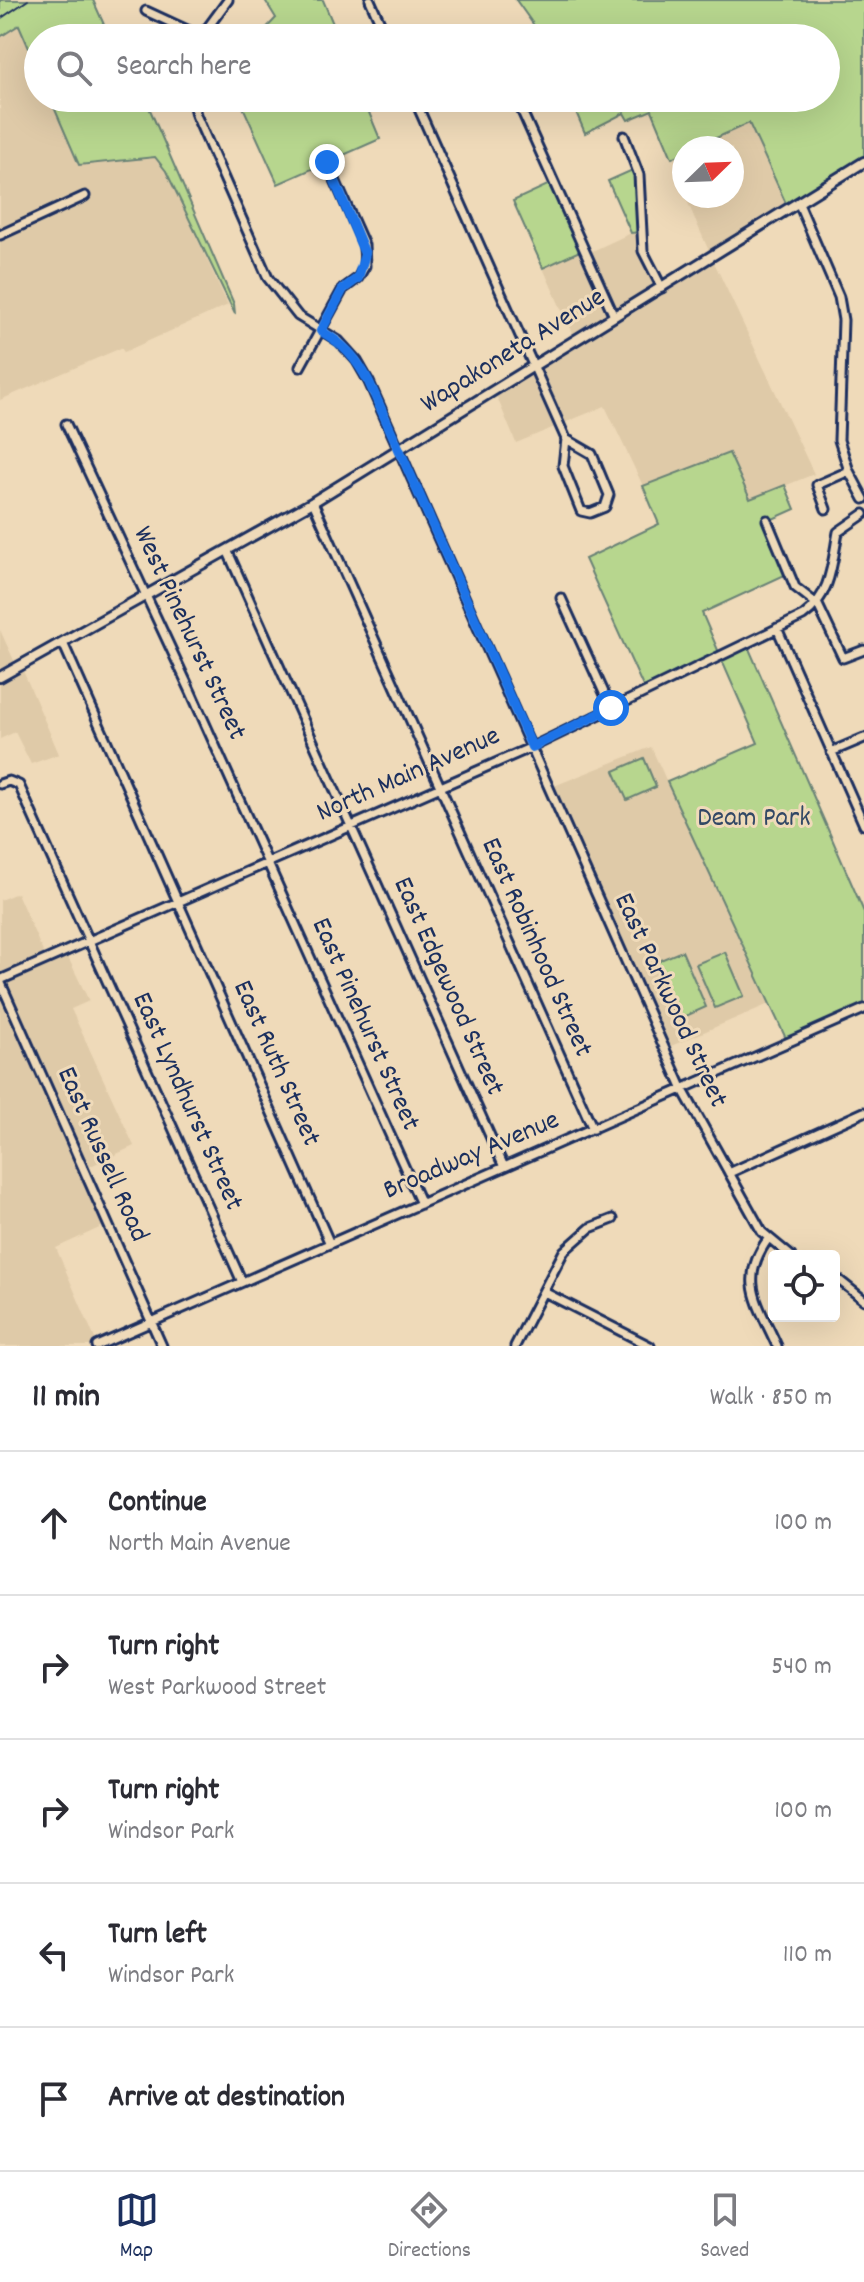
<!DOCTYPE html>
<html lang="en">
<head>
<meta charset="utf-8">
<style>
	:root { --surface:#fff; --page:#f7f7f7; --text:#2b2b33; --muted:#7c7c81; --line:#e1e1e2; --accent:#1b2f5e }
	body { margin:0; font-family:Dekko,sans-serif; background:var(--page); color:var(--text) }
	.controls { position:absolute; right:24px; bottom:24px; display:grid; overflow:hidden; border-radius:8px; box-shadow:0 8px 32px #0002 }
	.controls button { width:72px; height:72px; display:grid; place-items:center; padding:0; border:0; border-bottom:2px solid var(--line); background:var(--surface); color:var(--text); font:40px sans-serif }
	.compass { position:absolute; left:672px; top:136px; width:72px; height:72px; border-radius:50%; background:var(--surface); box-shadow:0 8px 32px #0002; rotate:67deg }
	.stop { position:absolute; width:24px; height:24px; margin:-18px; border:6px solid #1a73e8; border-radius:50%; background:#fff }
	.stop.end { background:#1a73e8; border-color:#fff; box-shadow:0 2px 8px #0008 }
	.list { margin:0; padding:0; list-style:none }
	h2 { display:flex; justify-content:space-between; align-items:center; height:104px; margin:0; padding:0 32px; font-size:34px }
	h2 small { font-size:26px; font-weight:400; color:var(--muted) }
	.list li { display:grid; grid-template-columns:52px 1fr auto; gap:24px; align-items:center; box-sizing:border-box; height:144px; padding:0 32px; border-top:2px solid var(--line) }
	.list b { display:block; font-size:30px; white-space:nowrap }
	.list p { margin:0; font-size:26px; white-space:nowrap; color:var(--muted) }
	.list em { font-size:26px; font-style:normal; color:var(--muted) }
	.icon { flex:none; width:44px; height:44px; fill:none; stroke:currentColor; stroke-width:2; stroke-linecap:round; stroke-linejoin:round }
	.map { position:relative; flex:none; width:864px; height:1346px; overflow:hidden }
	.search { position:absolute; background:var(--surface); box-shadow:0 8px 32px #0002; left:24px; right:24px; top:24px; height:88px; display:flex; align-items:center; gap:20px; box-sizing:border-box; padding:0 28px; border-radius:44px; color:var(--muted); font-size:30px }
	.sheet { height:824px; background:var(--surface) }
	nav { display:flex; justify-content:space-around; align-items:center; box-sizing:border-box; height:112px; border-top:2px solid var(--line); background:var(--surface); font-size:22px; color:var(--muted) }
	nav a { display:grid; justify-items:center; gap:4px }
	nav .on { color:var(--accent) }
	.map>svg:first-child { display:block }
	.built { fill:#dfcaa8 }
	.green { fill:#b7d68e; stroke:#698276; stroke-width:2 }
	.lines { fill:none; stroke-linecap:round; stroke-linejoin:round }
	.minor-casing { stroke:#1b2f5e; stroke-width:13 }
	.major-casing { stroke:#1b2f5e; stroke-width:14 }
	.minor { stroke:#efdab9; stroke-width:7 }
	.major { stroke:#efdab9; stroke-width:8 }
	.rail { stroke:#1b2f5e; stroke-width:2 }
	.route { stroke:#1a73e8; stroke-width:10 }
	.labels { text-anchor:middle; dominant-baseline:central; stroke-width:6; stroke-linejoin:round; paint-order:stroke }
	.street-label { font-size:28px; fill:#1b2f5e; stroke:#efdab9 }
	.park-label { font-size:28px; fill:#324865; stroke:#efdab9 }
</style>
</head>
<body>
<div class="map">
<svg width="864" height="1346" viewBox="0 0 864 1346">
	<rect width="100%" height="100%" fill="#efdab9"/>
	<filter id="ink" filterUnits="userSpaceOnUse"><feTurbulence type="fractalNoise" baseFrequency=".0125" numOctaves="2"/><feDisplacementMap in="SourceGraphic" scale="16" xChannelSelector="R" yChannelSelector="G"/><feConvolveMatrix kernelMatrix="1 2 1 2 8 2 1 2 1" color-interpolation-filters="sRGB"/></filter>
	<g filter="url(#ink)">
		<path class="built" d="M19,25L38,69V98H50L79,165L155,156L166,171L228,305L124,352L121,348L0,400V37Z
			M749,123L789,210L712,258L814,474L750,500L729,453L643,486L605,406L516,443L494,390L575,340L543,268L584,249L586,254L631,233L640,232L643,251L662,287L712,258L688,203V196H732V148H694Z
			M0,630L17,667L21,666L59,754L31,764L15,732L0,739Z
			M651,747L769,1004L664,1049L549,788Z
			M17,893L46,959L65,951L89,1001L71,1009L134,1146L84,1169L108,1224L56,1248L98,1346H0V900Z"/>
		<path class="green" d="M0,0H93L110,38H38V69L19,25L0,37Z
			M265,0H323L339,38H257L276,18Z
			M516,0H864V162L789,210L749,123L694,148H684V153L672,158L652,110L628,120L624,113L585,133L570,98H826V38H543Z
			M50,98H145L234,304L235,314L166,171L155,157L79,165Z
			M239,98H363L380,139L278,184Z
			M637,168L640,232L631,233L608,181Z
			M554,182L584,249L543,268L513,201Z
			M729,453L750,499L785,485L795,509L768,521L789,573L702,613L720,655L747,644L864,912V1009L788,1043L667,782L758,743L720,656L645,691L585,559L659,524L643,486Z
			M644,758L656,787L627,800L614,771Z
			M682,951L706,1007L677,1020L653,963Z
			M725,952L744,996L715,1008L696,964Z"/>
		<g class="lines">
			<defs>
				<path id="minor" d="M370,0L387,38
					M146,11L200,36
					M200,38L228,0
					M192,98L196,115L268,278L298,316L339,341L357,361L369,382L683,1090L762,1232L791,1256
					M414,98L566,439L563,466L581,511L590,513L605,507L609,495L592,454L566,439
					M516,98L614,316
					M624,136L639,175L643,251L662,288
					M799,204L839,297L843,320L839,440L849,471L864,499
					M0,235L85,196
					M300,367L343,289L358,278L365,266L364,245L327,162
					M66,424L191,692L421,1204
					M313,502L593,1129
					M826,509L817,485L849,471
					M767,520L795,587L818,605L843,658L864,650
					M228,552L504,1167
					M561,598L611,708
					M777,628L864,825
					M63,643L330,1244
					M831,752L864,738
					M0,784L9,781L19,785L242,1282
					M0,980L532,747L803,616C831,596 832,564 838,532L864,514
					M0,981L162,1346
					M729,1173L864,1112
					M768,1239C738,1281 758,1303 777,1346
					M834,1276L864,1300
					M544,1292L650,1346
					M97,1346L864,1009
					M515,1346L564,1251L590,1228L613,1219"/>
				<path id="major" d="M0,677L313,502L864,162"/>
			</defs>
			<use href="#minor" class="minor-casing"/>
			<use href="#major" class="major-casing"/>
			<use href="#minor" class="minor"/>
			<use href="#major" class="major"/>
			<path class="rail" d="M0,19L28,0"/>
		</g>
	</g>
	<g class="lines" filter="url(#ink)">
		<path class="route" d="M327,162L365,254L358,278L343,289L321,331C344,344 357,359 369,382L532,747L611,708"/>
	</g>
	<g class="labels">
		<g class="street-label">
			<text transform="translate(514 352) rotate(-32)">Wapakoneta Avenue</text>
			<text transform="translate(188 634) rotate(65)">West Pinehurst Street</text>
			<text transform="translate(409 776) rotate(-24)">North Main Avenue</text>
			<text transform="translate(535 948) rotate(66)">East Robinhood Street</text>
			<text transform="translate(447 987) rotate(66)">East Edgewood Street</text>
			<text transform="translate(669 1001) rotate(65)">East Parkwood Street</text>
			<text transform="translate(364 1025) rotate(66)">East Pinehurst Street</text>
			<text transform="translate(275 1064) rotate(66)">East Ruth Street</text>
			<text transform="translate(186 1102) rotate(66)">East Lyndhurst Street</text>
			<text transform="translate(101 1155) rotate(66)">East Russell Road</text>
			<text transform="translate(472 1157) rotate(-23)">Broadway Avenue</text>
		</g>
		<g class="park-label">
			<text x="754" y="820">Deam Park</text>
		</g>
	</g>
</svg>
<div class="controls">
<button><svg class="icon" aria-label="locate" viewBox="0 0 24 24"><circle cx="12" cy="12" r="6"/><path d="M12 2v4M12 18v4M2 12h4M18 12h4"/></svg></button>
</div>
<svg class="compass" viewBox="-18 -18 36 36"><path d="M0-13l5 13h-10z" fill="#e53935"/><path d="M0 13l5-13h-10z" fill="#7c7c81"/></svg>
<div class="stop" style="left:611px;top:708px"></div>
<div class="stop end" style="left:327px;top:162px"></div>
<div class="search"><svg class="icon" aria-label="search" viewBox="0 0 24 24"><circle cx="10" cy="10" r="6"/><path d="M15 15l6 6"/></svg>Search here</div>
</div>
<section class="sheet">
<h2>11 min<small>Walk · 850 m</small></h2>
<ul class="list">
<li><svg class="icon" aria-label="ahead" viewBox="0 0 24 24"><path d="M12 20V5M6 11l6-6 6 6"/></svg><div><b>Continue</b><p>North Main Avenue</p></div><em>100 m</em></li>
<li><svg class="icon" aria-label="right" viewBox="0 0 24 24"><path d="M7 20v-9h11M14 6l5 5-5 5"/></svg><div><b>Turn right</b><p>West Parkwood Street</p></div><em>540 m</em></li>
<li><svg class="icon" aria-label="right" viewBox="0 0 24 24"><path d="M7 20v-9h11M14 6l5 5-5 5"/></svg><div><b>Turn right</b><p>Windsor Park</p></div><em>100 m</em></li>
<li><svg class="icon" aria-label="left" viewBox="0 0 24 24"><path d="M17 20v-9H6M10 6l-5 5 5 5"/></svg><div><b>Turn left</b><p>Windsor Park</p></div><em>110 m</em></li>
<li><svg class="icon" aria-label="arrive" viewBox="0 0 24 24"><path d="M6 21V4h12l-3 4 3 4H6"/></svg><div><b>Arrive at destination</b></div></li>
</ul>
</section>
<nav>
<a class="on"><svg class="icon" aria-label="map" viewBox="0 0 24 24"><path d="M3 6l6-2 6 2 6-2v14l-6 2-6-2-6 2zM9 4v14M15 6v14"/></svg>Map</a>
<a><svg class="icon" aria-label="directions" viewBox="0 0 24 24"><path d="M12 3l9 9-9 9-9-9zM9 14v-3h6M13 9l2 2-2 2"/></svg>Directions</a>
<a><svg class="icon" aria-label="saved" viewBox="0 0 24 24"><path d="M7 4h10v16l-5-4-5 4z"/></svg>Saved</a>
</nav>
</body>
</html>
